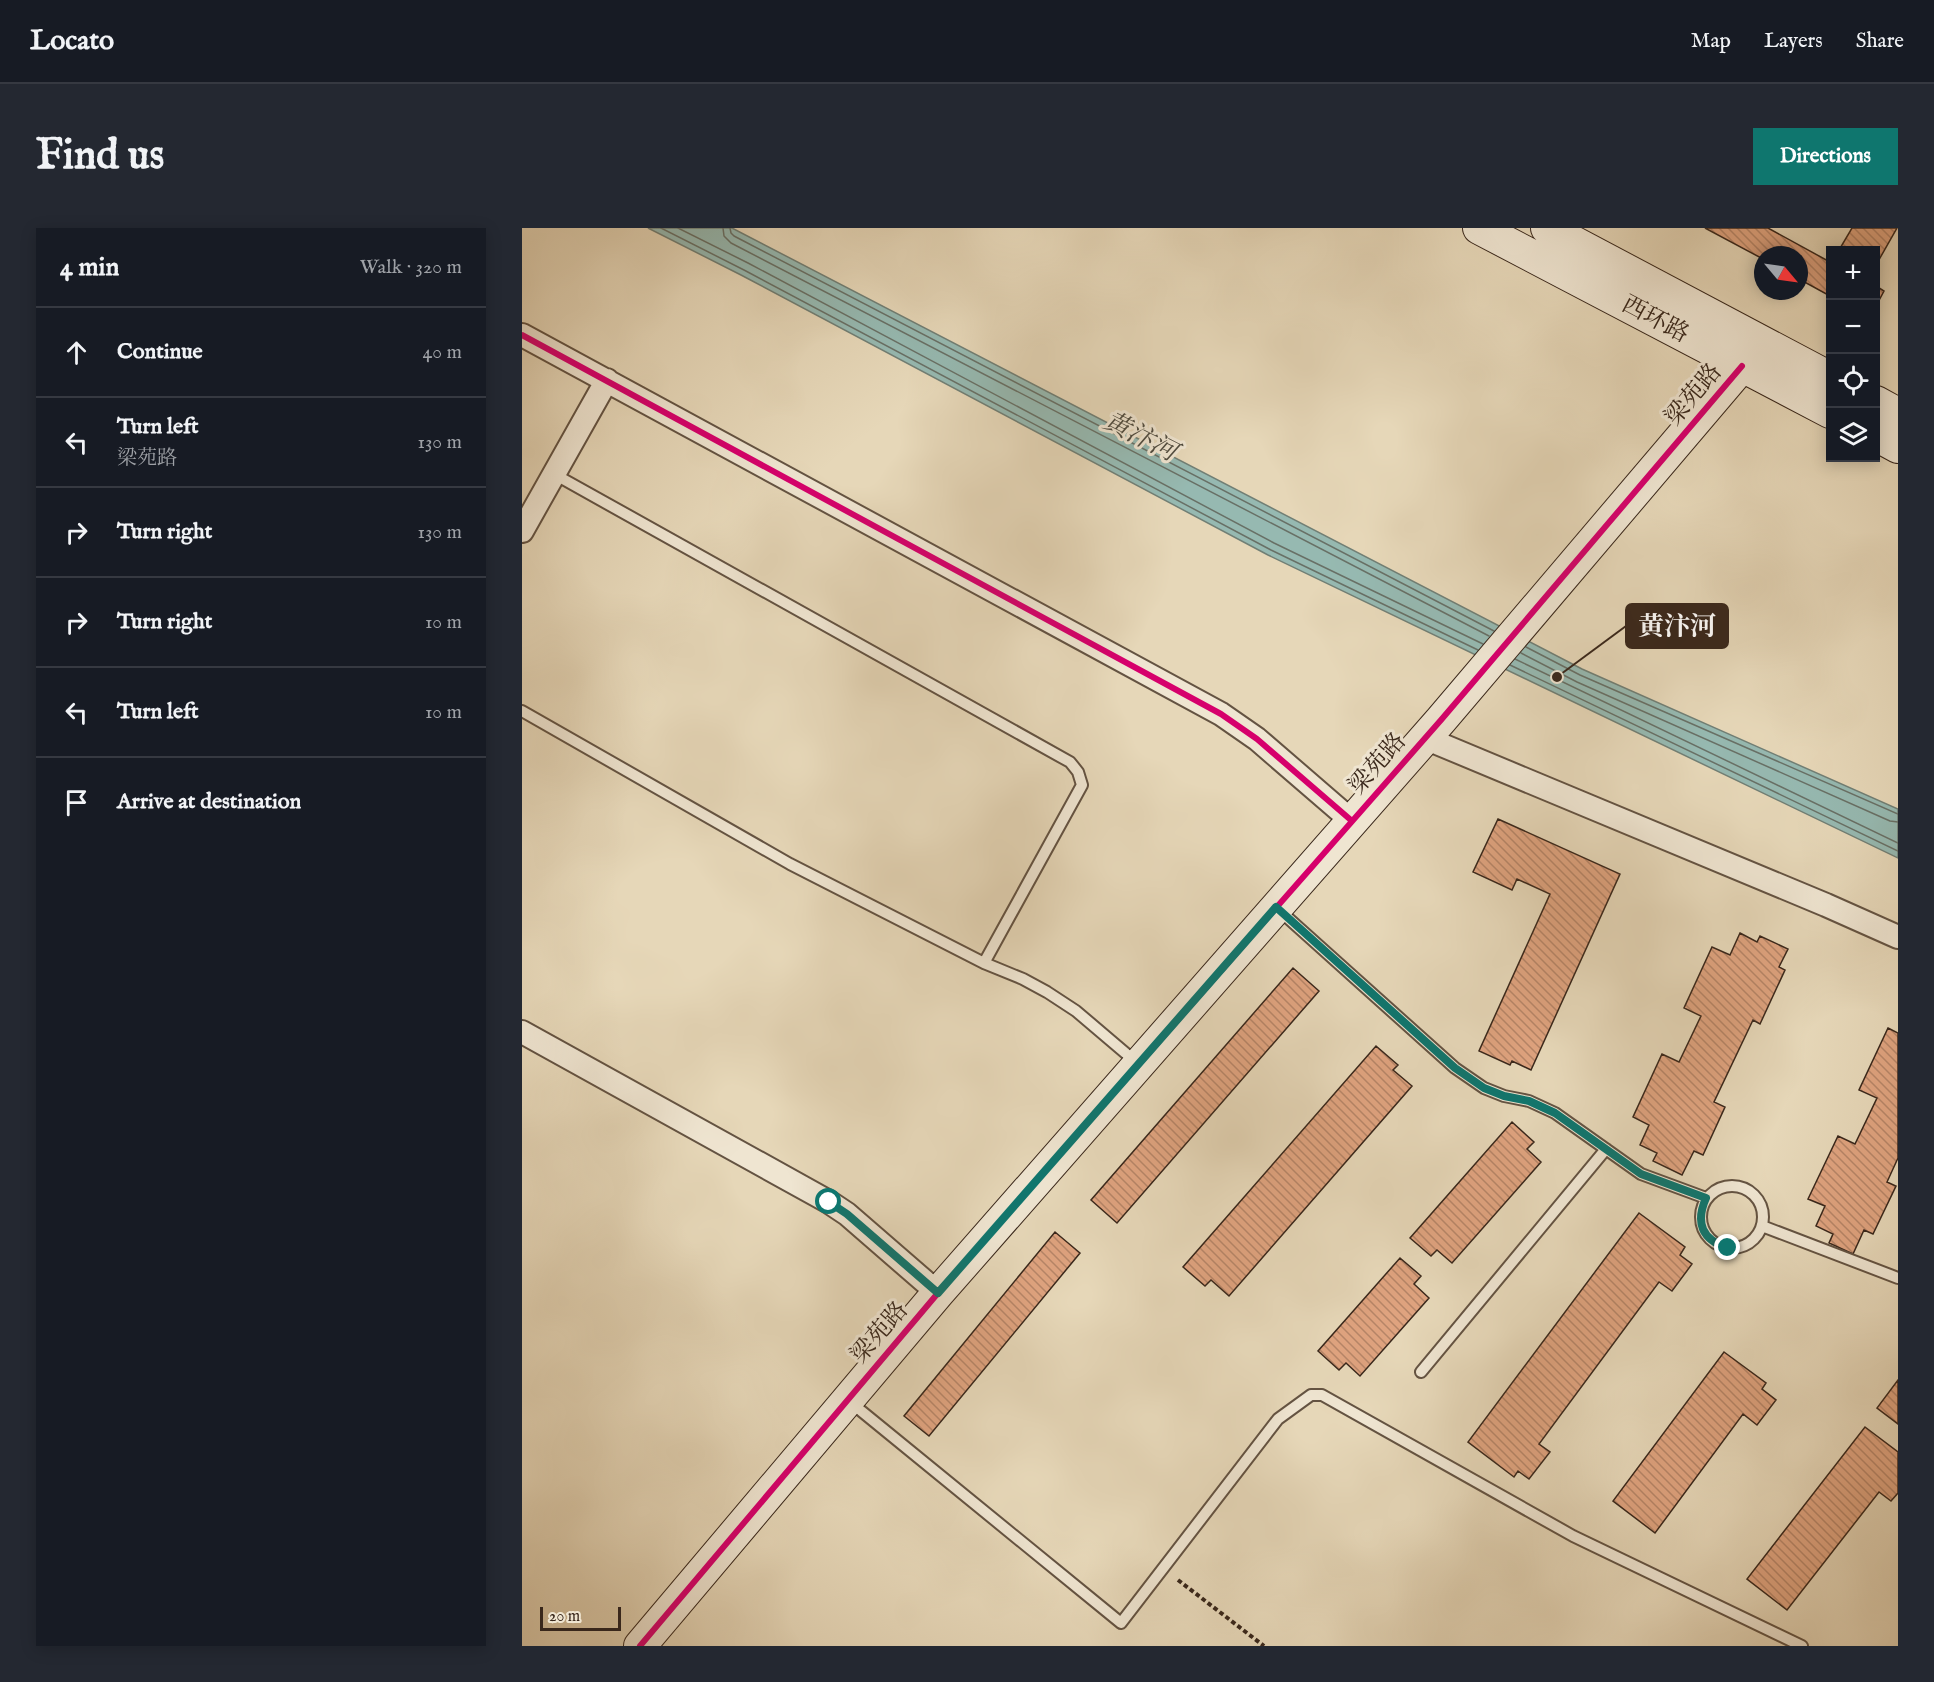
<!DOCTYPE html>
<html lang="en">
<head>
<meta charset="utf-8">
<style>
	:root { --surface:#171b24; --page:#242831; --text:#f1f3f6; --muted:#9ea1a6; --line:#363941; --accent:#0f766e }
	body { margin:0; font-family:"IM FELL English","Noto Serif SC",serif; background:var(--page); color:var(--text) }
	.controls { position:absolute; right:18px; top:18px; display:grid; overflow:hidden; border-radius:0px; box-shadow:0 3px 15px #0003 }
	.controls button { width:54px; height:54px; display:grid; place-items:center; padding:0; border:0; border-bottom:2px solid var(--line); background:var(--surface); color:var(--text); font:30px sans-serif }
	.compass { position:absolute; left:1232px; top:18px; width:54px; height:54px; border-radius:50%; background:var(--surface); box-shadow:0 3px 15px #0003; rotate:119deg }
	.scale { position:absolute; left:18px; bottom:15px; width:81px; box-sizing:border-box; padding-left:6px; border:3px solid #39271b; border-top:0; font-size:16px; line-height:21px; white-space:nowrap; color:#39271b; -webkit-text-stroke:4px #efe5d1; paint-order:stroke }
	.stop { position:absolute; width:18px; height:18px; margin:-14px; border:4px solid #0f766e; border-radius:50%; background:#fff }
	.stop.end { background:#0f766e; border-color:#fff; box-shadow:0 2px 6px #0008 }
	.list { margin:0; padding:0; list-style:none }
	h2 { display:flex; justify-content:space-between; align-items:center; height:78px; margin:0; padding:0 24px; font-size:26px }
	h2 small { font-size:20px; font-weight:400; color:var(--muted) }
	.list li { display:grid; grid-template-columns:39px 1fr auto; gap:18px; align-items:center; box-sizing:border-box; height:90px; padding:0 24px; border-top:2px solid var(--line) }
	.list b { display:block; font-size:22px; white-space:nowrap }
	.list p { margin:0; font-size:20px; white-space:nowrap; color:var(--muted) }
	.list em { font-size:20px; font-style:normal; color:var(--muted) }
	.icon { flex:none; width:33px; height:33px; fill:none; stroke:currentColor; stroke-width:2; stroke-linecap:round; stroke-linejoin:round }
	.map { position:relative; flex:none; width:1376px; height:1418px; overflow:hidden; border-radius:0px }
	header { display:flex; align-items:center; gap:36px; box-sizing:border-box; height:84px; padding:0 30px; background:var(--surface); border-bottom:2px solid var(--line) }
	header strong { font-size:28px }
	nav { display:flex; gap:33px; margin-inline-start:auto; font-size:21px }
	.intro { display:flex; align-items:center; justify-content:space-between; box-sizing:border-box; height:144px; padding:0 36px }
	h1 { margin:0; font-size:42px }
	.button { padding:15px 27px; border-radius:0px; background:var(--accent); color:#fff; font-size:21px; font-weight:700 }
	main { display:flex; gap:36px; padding:0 36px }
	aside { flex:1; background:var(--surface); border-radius:0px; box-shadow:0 3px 15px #0003 }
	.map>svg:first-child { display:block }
	.water { fill:#96b9b1; stroke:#717f75; stroke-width:1.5 }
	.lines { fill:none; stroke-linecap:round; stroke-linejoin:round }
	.shore { stroke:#687066; stroke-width:1.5 }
	.building { fill:url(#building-back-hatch); stroke:#39271b; stroke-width:1.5 }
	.lane-casing { stroke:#645342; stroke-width:14 }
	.street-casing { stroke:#645342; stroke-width:26 }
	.secondary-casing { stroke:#39271b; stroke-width:34 }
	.path { stroke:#39271b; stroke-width:4; stroke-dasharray:4.5 3; stroke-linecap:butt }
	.lane { stroke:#efe5d1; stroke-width:10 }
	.street { stroke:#efe5d1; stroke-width:22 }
	.secondary { stroke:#efe5d1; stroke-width:32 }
	.cycleway-casing { stroke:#efe5d1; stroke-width:10 }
	.cycleway { stroke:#d6006c; stroke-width:6 }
	.route { stroke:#0f766e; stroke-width:8 }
	.labels { text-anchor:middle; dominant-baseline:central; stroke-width:6; stroke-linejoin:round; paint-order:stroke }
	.street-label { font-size:24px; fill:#39271b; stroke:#efe5d1 }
	.water-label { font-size:26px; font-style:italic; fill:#504c40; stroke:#efe5d1 }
	.leader { fill:none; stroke:#39271b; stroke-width:2 }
	.callout-dot { fill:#39271b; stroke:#efe5d1; stroke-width:2 }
	.callout { fill:#39271b; stroke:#39271b; stroke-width:2 }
	.callout-label { font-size:26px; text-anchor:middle; font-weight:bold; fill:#fff }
</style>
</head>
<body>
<header>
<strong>Locato</strong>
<nav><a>Map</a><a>Layers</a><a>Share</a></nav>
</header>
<div class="intro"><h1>Find us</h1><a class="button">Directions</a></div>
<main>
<aside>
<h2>4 min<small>Walk · 320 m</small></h2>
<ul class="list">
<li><svg class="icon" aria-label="ahead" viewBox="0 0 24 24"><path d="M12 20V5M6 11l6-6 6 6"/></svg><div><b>Continue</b></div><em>40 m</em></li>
<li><svg class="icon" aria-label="left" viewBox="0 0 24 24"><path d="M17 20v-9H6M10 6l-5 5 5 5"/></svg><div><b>Turn left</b><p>梁苑路</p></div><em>130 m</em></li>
<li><svg class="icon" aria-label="right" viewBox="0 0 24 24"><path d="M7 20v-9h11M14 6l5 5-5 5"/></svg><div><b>Turn right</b></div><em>130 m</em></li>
<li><svg class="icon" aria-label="right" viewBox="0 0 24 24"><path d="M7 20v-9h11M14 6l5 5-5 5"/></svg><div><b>Turn right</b></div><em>10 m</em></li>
<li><svg class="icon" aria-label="left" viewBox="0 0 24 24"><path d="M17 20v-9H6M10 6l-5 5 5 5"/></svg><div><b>Turn left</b></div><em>10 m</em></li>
<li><svg class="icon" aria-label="arrive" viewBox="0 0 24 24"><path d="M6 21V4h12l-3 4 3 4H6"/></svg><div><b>Arrive at destination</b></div></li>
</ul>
</aside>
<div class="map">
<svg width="1376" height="1418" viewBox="0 0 1376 1418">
	<defs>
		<pattern id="building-back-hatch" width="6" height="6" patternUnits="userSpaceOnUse" patternTransform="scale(1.5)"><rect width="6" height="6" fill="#dfa37f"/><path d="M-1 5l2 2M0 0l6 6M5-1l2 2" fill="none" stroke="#b68567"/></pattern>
	</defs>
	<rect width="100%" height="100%" fill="#e6d7b8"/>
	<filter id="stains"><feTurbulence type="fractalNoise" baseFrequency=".00333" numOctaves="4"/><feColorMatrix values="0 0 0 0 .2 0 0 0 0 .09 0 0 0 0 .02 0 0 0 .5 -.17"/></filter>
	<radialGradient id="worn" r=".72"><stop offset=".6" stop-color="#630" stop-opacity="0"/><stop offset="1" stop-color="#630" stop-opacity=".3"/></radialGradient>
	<path class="water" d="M126,0H210L1060,441L1376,581V630L746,327L219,47Z"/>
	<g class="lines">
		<path class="shore" d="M139,0L222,42L749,322L956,422
			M156,0L226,35L752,315L961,416
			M201,0L202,8L209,15L967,408
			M208,0L209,5L212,8L972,403
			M1004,419L1058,447L1376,586
			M999,425L1055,454L1368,593L1376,594
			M993,431L1376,615
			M988,437L1376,623"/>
	</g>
	<path class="building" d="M1183,0H1246L1308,34V68L1277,51V27H1241V31Z
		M1330,0H1375L1354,37V22H1317Z
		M1354,58L1362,63L1354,78Z
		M976,591L1098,646L1009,842L990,833L988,837L957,823L1028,666L995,651L990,662L951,644Z
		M1218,705L1235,714L1238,708L1266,721L1257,739L1263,742L1238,796L1231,792L1192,874L1203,879L1181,927L1172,923L1160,947L1131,933L1135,925L1118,917L1127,897L1111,889L1140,826L1157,834L1179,788L1162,780L1190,719L1208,727Z
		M771,740L797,763L595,995L569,972Z
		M1366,800L1376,805V930L1365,954L1374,958L1351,1006L1342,1002L1331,1026L1307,1015L1311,1006L1294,998L1303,978L1286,971L1316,908L1333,916L1355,870L1337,862Z
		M854,818L876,837L871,842L890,858L707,1068L689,1052L683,1058L661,1039Z
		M990,894L1012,914L1005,921L1019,934L930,1035L915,1022L909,1028L888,1010Z
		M1117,985L1163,1019L1158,1027L1170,1036L1150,1063L1137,1054L1017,1216L1028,1224L1007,1251L996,1243L992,1249L946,1214Z
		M533,1004L558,1025L407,1208L382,1188Z
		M878,1030L899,1048L892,1056L907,1070L838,1148L824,1135L817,1142L796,1123Z
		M1202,1124L1244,1155L1240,1161L1254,1172L1235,1197L1221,1186L1133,1305L1091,1273Z
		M1376,1152V1196L1355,1180Z
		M1343,1199L1376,1224V1265L1369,1273L1357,1264L1265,1382L1225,1351Z"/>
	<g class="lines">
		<defs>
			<path id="lane" d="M32,246L548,534L556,544L560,557L462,735
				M0,483L268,636L462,735L501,751L525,764L554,783L614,834
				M757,682L933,840L962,860L982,868L1007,873L1033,885L1119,946L1184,970
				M1179 989a31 31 0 1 1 62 0a31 31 0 1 1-62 0Z
				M1240,998L1376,1050
				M899,1144L1084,921
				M327,1173L599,1395L756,1191L789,1167H800L1051,1308L1280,1418"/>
			<path id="street" d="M0,107L699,486L735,511L830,593
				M0,303L85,152
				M903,510L1304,677L1376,709
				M0,804L307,974L325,986L416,1065"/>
			<path id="secondary" d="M957,0L1308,184
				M1025,0L1308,150
				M1354,174L1376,186
				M1354,207L1376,219
				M118,1418L416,1065L919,492L1220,138"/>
		</defs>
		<use href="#lane" class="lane-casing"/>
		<use href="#street" class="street-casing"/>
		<use href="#secondary" class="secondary-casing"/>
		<path class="path" d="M656,1352L742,1418"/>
		<use href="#lane" class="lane"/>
		<use href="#street" class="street"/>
		<use href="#secondary" class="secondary"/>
		<defs>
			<path id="cycleway" d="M0,107L699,486L735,511L830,593
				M118,1418L416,1065L919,492L1220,138"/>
		</defs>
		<use href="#cycleway" class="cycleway-casing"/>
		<use href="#cycleway" class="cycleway"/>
	</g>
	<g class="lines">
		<path class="route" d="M307,974L325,986L416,1065L754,679L933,840L962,860L982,868L1007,873L1033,885L1119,946L1184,970C1173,995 1180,1012 1206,1020"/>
	</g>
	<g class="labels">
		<g class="street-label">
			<text transform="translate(1133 92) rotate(28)">西环路</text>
			<text transform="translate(1172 167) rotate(-50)">梁苑路</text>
			<text transform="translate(856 536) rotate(-49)">梁苑路</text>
			<text transform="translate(358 1105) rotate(-49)">梁苑路</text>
		</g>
		<g class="water-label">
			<text transform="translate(618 209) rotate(27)">黄汴河</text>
		</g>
	</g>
	<path class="leader" d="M1035 449L1104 398"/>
	<circle class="callout-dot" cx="1035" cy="449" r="6"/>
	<rect class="callout" x="1104" y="376" width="102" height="44" rx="6"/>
	<g class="callout-label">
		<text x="1155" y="407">黄汴河</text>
	</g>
	<rect width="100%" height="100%" filter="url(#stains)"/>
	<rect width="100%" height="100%" fill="url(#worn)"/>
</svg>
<div class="controls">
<button>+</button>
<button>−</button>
<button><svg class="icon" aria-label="locate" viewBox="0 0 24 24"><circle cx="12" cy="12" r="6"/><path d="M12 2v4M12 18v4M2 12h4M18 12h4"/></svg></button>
<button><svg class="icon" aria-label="layers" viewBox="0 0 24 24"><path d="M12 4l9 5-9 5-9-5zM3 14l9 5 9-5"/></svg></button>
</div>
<svg class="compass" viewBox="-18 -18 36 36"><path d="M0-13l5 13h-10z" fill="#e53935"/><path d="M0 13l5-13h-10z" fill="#9ea1a6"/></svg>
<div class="scale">20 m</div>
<div class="stop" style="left:307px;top:974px"></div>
<div class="stop end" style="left:1206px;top:1020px"></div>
</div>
</main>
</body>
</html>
